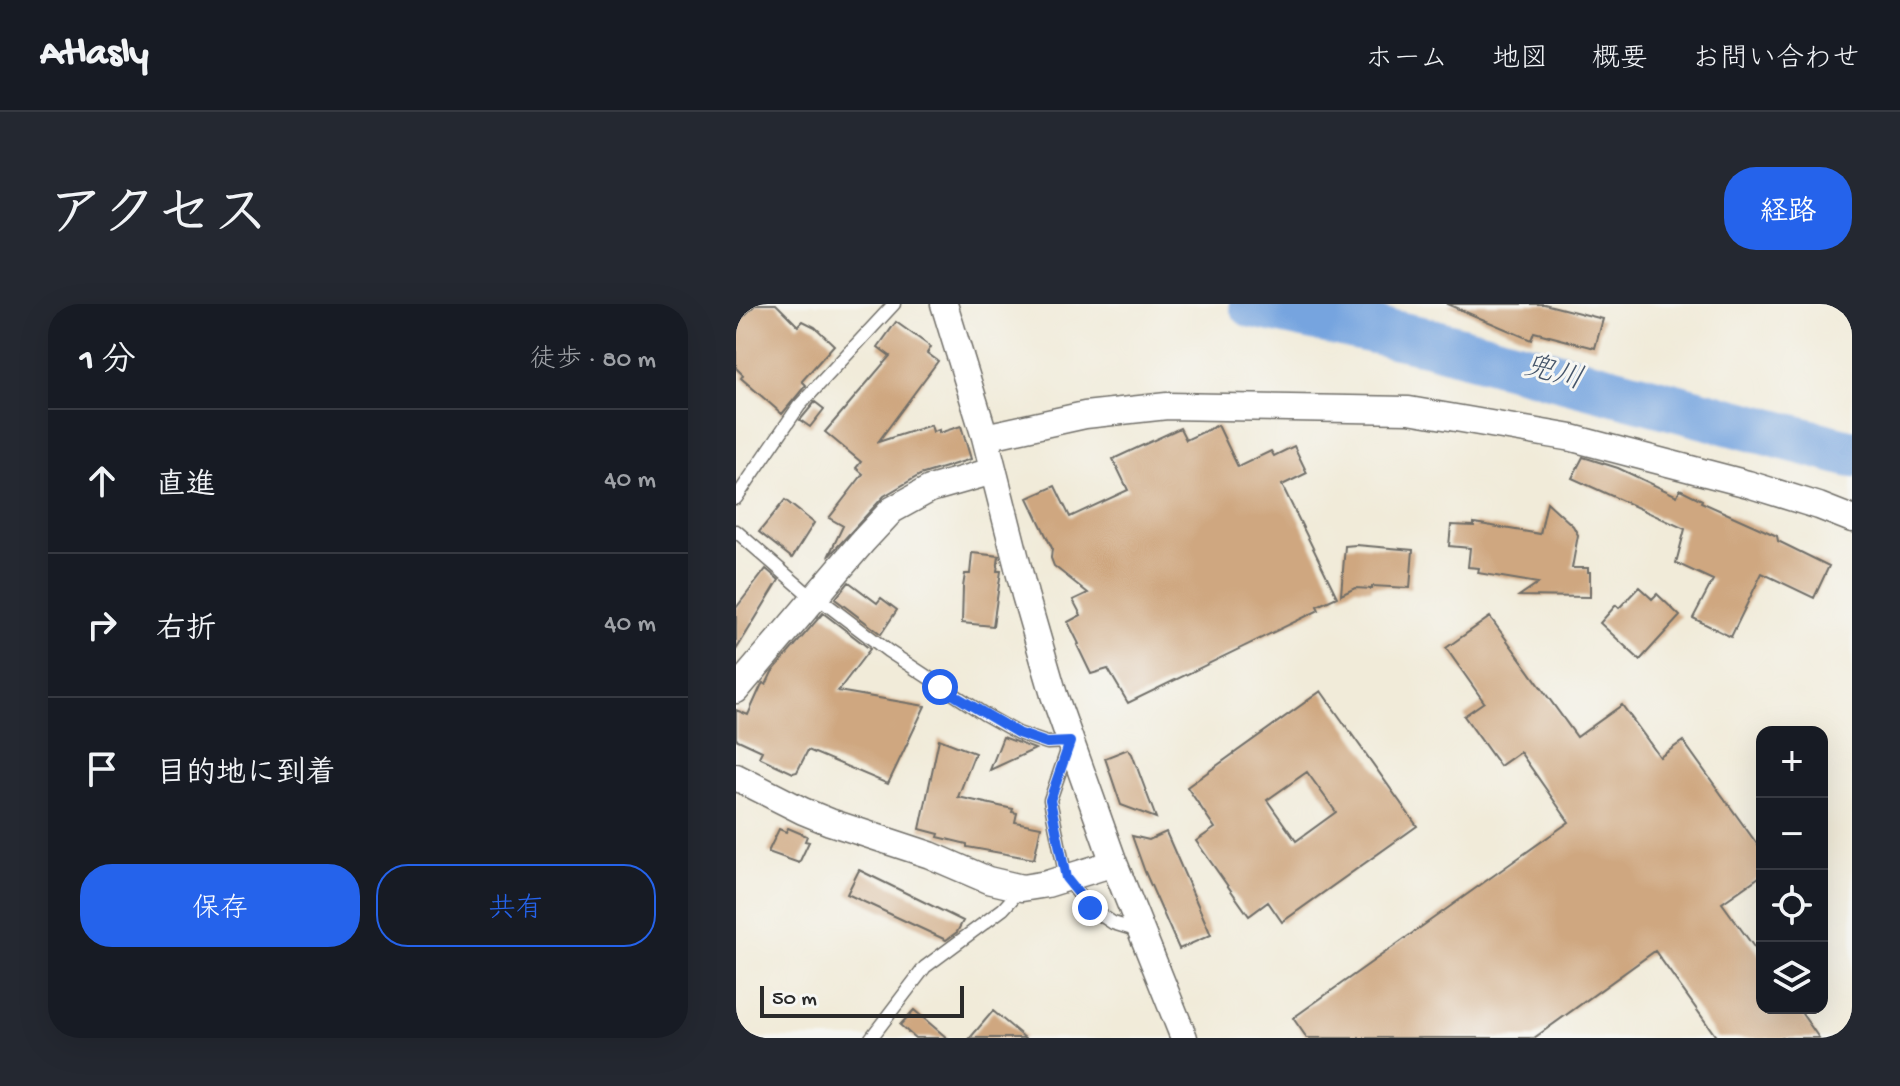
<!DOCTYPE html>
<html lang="ja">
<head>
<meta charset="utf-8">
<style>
	:root { --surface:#171b24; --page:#242831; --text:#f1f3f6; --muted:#9ea1a6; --line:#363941; --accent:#2563eb }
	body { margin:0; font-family:"Gochi Hand","Klee One",sans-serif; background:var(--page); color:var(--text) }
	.controls { position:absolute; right:24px; bottom:24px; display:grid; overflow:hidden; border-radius:16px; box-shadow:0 8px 32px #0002 }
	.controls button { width:72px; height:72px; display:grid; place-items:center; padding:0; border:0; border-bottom:2px solid var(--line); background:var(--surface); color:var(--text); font:40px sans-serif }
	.scale { position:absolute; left:24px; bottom:20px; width:204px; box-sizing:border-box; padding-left:8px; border:4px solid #2b2b2b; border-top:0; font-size:22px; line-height:28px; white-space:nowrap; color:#2b2b2b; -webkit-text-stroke:6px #f6f6f2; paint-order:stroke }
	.stop { position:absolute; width:24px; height:24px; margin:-18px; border:6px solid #2563eb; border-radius:50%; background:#fff }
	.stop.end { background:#2563eb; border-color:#fff; box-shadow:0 2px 8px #0008 }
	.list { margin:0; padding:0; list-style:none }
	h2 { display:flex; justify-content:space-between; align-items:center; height:104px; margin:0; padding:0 32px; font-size:34px }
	h2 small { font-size:26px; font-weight:400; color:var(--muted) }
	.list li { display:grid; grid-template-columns:52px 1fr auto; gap:24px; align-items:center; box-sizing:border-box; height:144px; padding:0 32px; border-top:2px solid var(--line) }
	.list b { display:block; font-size:30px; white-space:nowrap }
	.list em { font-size:26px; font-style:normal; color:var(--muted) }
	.actions { display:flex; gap:16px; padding:24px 32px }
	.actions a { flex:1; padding:18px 0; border:2px solid var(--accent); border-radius:32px; text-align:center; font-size:28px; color:var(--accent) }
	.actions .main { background:var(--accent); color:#fff }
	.icon { flex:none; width:44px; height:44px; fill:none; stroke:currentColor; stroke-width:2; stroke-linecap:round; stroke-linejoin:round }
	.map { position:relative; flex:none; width:1116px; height:734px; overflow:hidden; border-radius:32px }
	header { display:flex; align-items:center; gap:48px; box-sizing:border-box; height:112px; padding:0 40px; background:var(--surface); border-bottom:2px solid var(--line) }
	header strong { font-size:38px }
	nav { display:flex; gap:44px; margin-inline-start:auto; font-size:28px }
	.intro { display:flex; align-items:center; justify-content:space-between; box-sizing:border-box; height:192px; padding:0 48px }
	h1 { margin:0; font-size:56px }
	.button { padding:20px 36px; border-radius:32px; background:var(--accent); color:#fff; font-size:28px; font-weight:700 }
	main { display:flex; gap:48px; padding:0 48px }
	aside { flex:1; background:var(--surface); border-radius:32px; box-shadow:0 8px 32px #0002 }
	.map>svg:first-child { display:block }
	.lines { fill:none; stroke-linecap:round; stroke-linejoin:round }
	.river { stroke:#76a4df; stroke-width:48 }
	.building { fill:#cfa780; fill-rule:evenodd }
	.lane-casing { stroke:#706e68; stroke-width:15 }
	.street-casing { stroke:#706e68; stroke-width:29 }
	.lane { stroke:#fff; stroke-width:12 }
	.street { stroke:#fff; stroke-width:26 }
	.route { stroke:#2563eb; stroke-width:10 }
	.labels { text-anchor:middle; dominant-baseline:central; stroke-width:6; stroke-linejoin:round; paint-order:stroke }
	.water-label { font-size:30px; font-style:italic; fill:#45556a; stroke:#f6f6f2 }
</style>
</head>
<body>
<header>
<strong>Atlasly</strong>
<nav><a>ホーム</a><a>地図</a><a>概要</a><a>お問い合わせ</a></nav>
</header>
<div class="intro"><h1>アクセス</h1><a class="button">経路</a></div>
<main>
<aside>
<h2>1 分<small>徒歩 · 80 m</small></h2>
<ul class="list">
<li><svg class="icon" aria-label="ahead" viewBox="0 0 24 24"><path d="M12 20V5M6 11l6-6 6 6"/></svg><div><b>直進</b></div><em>40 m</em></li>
<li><svg class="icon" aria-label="right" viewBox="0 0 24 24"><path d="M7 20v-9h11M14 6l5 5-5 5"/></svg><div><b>右折</b></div><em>40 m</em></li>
<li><svg class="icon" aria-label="arrive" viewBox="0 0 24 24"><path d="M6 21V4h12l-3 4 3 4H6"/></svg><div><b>目的地に到着</b></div></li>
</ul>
<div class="actions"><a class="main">保存</a><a>共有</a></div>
</aside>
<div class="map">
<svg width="1116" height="734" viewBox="0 0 1116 734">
	<rect width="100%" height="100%" fill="#f6f6f2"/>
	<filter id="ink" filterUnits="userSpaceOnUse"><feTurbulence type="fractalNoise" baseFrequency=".0125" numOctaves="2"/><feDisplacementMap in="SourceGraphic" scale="16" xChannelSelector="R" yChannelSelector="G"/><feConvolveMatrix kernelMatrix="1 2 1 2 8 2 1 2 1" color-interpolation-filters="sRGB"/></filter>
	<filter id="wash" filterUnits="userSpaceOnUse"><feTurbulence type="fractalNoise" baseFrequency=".006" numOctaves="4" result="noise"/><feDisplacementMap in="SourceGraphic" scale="32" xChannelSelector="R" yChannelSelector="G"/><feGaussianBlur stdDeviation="1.8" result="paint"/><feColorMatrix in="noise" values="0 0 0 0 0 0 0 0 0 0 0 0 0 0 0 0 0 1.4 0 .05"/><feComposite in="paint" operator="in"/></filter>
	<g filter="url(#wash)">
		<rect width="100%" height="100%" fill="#f1ebd9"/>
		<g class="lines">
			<path class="river" d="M517,0L694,38L1116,150"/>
		</g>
		<g id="blocks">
			<path class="building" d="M20,0H40L62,22L67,17L79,23L98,41L66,77L70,81L46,110L5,74L7,71L0,64V20Z
				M711,0H808L867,15L859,44L798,28L795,36Z
				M160,18L195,43L191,49L202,57L142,138L195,121L197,128L203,126V129L225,122L235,155L184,171L148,192L92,253L107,222L93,214L127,170L120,164L125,158L89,128L154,52L142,43Z
				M79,98L88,105L74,123L64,116Z
				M482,121L502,163L535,147L538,152L558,142L571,169L546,181L601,293L581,302L583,306L392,399L372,365L355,370L341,341L343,340L332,318L345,311L337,296L352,289L318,262L315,254L316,244L292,194L319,182L334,213L392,186L377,155L444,124L450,136Z
				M847,153L882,164L941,192L944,185L966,196L965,198L1041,232L1042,237L1093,262L1078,294L1026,269L995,333L957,314L977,276L940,259L949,225L836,174Z
				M49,196L78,219L56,254L23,228Z
				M811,198L837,222L842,231L836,264H852V268H854V293L783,292L802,279L742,269L743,264L732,263L734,244L713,242L715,221L738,222V219L804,230Z
				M620,241L677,246L674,284L636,282V285L619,284L605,291L609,242Z
				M236,249L263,252L261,267H265L257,322L226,319L227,283L229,270H234Z
				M30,265L43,276L0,346V304Z
				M113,278L141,299L145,294L161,306L145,330L99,295Z
				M903,283L916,295L921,290L944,312L904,356L864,319L880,301L883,304Z
				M87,309L134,345L102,387L189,402L152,480L72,446L61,468L57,469L23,453L26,447L0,435V406L12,411L25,382L27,379L30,381L36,368Z
				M754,313L841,433L886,401L924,453L947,437L1026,547V571L986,599L1026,654V704H1062L1083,734H981L919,647L798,734H571L557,714L833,518L784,448L764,462L728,412L748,398L710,344Z
				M585,387L681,522L546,618L532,598L513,612L460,537L479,524L451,483ZM571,468L600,508L560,537L531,496Z
				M267,433L299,445L254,466Z
				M203,435L239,449L222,493L277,505L276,508L281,509L279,518L305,523L298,555L231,543V540L202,533L203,530L184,525Z
				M392,445L396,450L420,514L385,501L369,454Z
				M52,524L71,532L69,537L73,538L63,559L32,548L43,525L50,528Z
				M430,528L475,631L443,645L409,568L396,532L413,536Z
				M123,566L227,617L221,628L210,636L111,590Z
				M178,706L211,734H179L164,721Z
				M257,707L289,734H234Z"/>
		</g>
	</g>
	<g filter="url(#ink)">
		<use href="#blocks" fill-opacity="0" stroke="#706e68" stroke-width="2"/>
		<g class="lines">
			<defs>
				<path id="lane" d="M0,194L63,102L158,0
					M0,227L79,296
					M81,293L152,347L248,410L282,429L311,439L334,438L314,496L330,574L354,604L377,619L403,627
					M135,734L189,663L267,605L286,584"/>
				<path id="street" d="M208,0L249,133L289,291L318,391L378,559L448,734
					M249,133L349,111L431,102L673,106L836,134L1012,180L1083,202L1116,215
					M0,386L127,237L156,206L194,185L257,167
					M0,473L67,507L94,518L194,551L252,576L286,584L311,580L378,559"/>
			</defs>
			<use href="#lane" class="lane-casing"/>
			<use href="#street" class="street-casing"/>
			<use href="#lane" class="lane"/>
			<use href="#street" class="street"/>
		</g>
	</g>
	<g class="lines" filter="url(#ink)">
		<path class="route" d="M204,383L282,429L311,439L334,438L314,496L330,574L354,604"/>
	</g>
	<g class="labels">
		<g class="water-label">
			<text transform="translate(817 71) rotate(15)">兜川</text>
		</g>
	</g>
</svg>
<div class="controls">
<button>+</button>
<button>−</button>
<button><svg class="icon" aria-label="locate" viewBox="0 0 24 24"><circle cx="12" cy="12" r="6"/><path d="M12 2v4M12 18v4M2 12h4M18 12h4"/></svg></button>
<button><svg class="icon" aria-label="layers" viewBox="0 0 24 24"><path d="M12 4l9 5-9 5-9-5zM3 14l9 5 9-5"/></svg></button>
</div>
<div class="scale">50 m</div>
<div class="stop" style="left:204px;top:383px"></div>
<div class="stop end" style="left:354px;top:604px"></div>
</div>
</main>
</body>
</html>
